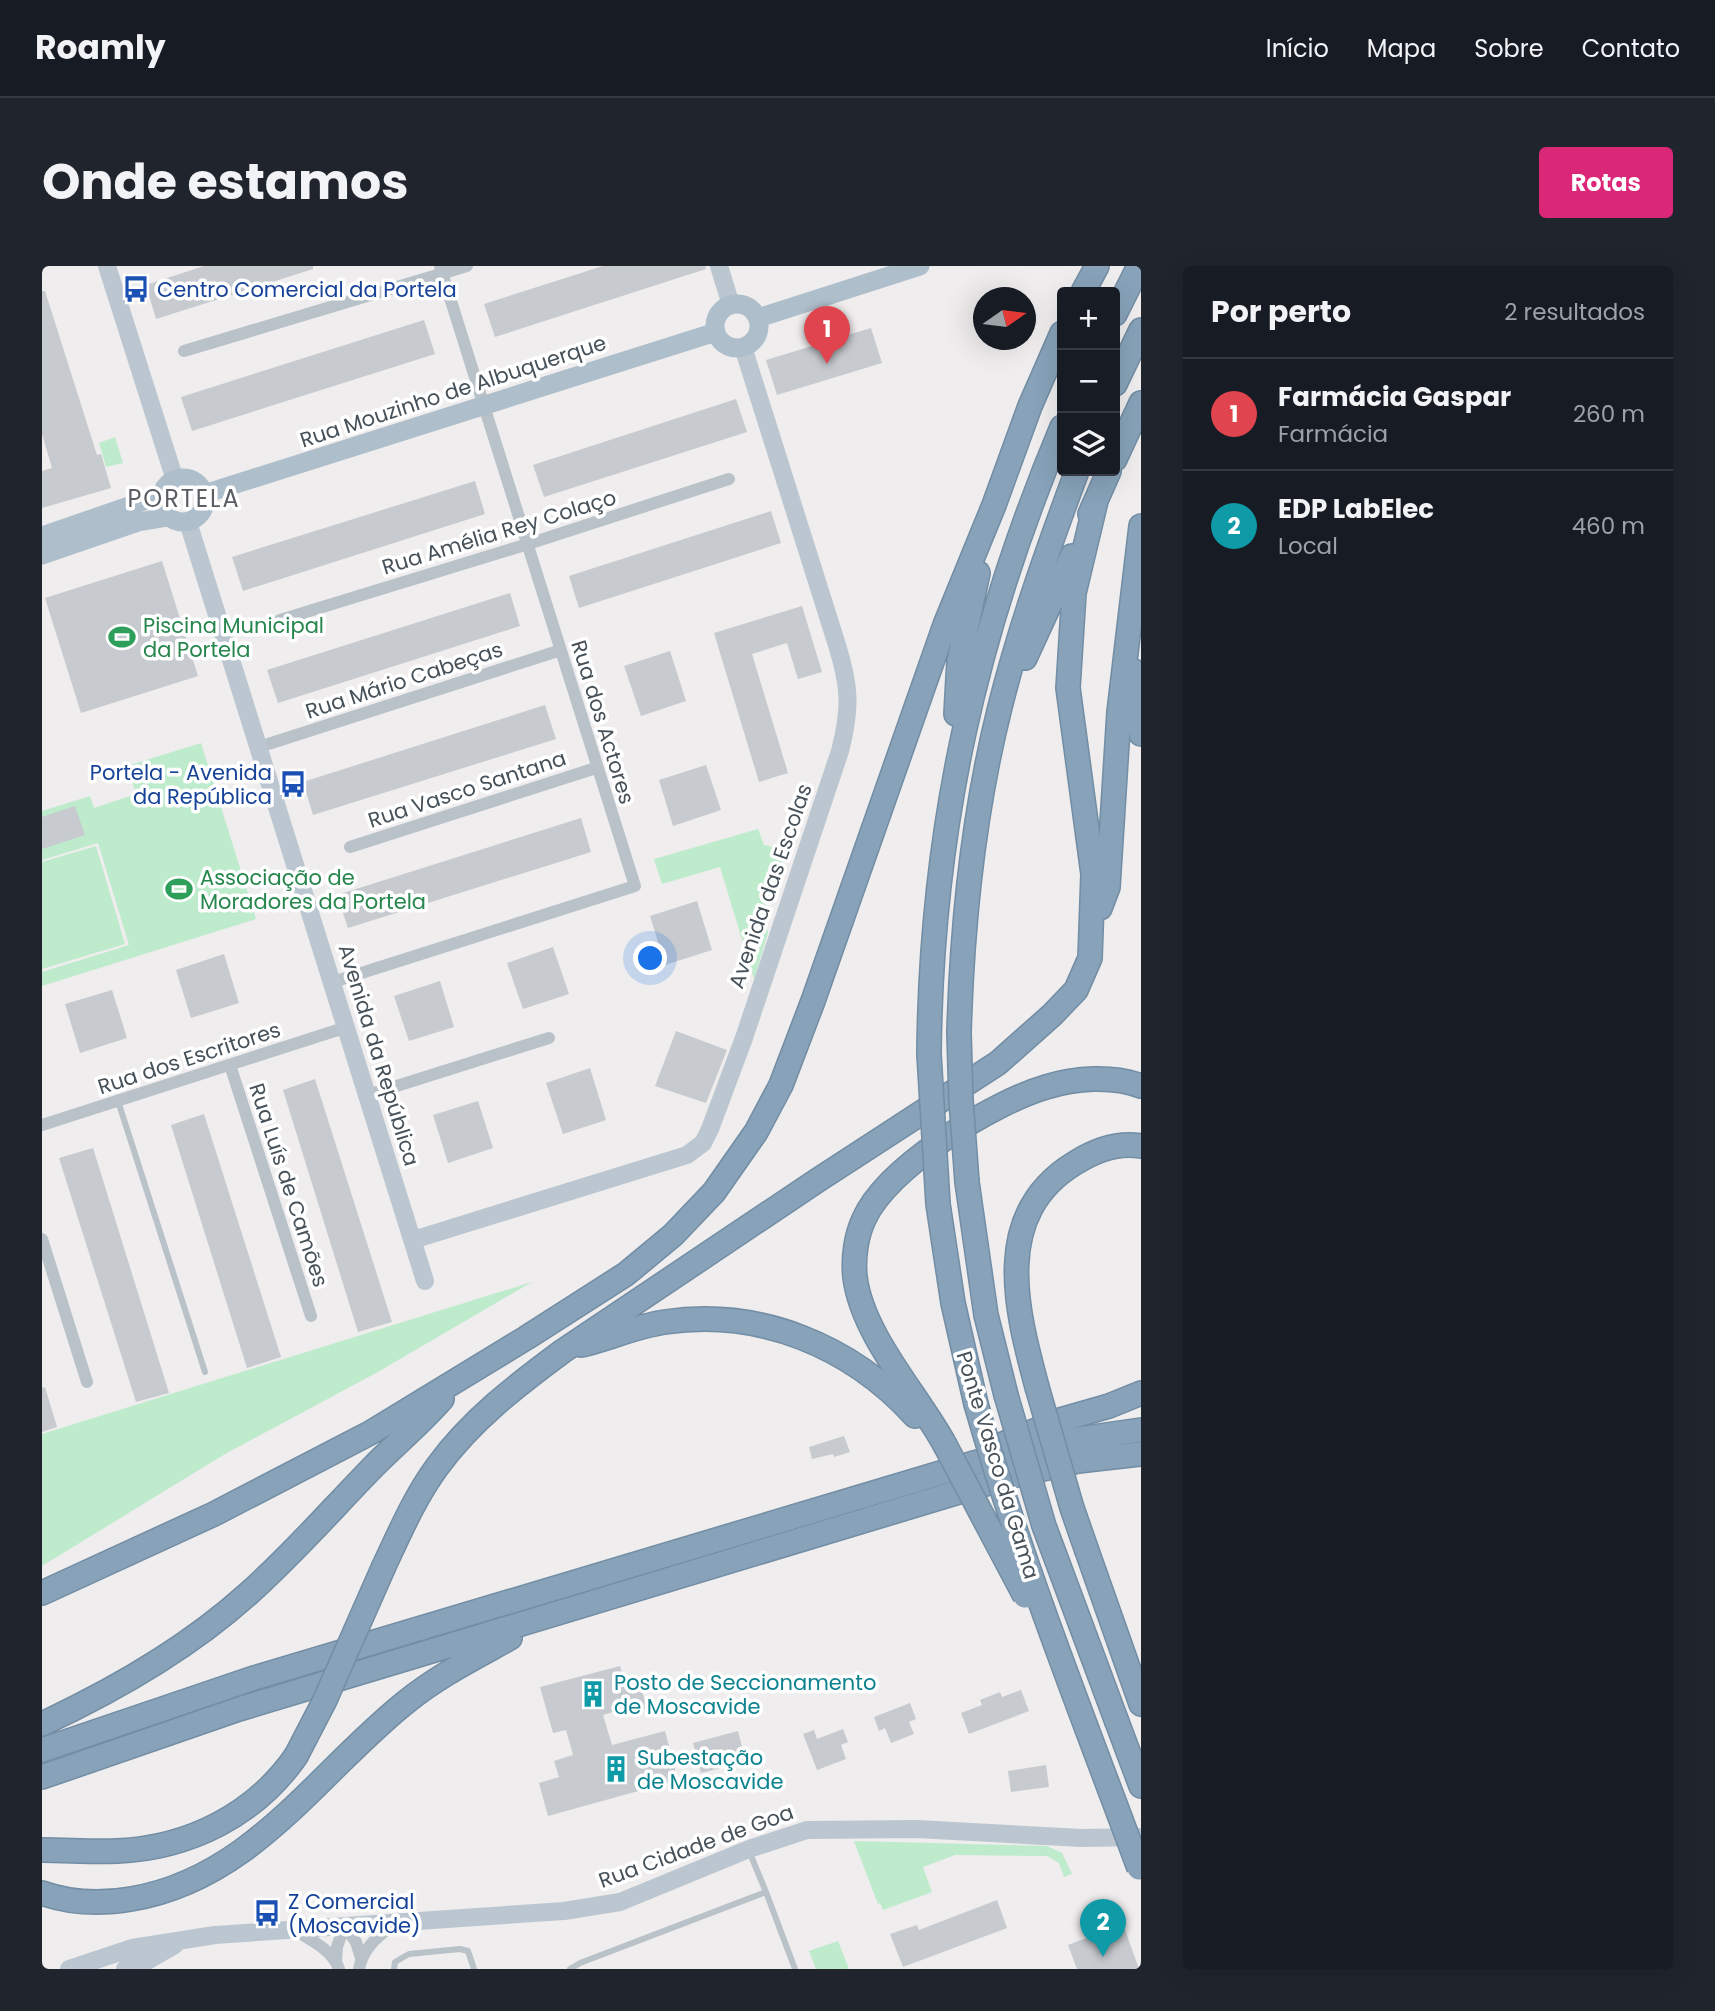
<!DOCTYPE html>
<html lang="pt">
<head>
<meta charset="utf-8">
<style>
	:root { --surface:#171b24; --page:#20242c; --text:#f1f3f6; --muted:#9ea1a6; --line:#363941; --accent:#db2777 }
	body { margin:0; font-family:Poppins,sans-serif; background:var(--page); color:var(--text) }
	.controls { position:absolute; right:21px; top:21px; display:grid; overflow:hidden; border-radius:7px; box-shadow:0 7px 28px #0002 }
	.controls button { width:63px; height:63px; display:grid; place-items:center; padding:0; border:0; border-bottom:2px solid var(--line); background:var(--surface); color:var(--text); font:35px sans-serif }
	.compass { position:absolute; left:931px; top:21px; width:63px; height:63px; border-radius:50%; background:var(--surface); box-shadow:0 7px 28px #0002; rotate:76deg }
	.you { position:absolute; left:609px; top:693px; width:24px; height:24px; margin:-18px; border:5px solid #fff; border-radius:50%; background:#1a73e8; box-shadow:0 0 0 10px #1a73e833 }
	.badge { display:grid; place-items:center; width:46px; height:46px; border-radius:50%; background:var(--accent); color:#fff; font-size:23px; font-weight:700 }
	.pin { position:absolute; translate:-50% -58px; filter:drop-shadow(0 2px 4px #0008) }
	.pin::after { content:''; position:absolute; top:37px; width:24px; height:21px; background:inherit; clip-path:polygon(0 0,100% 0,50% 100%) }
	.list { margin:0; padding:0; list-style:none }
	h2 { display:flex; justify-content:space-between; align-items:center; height:91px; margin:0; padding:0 28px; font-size:30px }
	h2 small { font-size:23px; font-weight:400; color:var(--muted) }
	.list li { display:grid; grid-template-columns:46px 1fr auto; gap:21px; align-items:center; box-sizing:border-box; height:112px; padding:0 28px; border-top:2px solid var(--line) }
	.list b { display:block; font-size:26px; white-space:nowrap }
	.list p { margin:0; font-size:23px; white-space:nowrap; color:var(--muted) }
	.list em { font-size:23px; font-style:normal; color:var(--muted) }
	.icon { flex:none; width:38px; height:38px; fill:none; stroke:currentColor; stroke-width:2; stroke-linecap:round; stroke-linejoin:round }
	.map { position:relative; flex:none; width:1099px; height:1703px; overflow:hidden; border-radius:7px }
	header { display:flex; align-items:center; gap:42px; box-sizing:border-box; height:98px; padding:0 35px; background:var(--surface); border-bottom:2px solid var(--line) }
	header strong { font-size:33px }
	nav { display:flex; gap:38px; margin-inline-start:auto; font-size:24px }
	.intro { display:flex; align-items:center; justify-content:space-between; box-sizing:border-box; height:168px; padding:0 42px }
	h1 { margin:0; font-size:49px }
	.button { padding:18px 32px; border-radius:7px; background:var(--accent); color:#fff; font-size:24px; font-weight:700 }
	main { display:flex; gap:42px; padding:0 42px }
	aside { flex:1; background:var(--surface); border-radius:7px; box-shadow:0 7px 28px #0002 }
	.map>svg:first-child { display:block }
	.green { fill:#bdebcc }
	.building { fill:#c7cacf }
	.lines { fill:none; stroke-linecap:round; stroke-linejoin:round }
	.highway-casing { stroke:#728da4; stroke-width:26 }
	.lane { stroke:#b9c2c9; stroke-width:6 }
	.street { stroke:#b9c2c9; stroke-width:12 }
	.secondary { stroke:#bbc6d0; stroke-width:18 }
	.primary { stroke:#aebeca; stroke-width:19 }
	.highway { stroke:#87a2b9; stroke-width:23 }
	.highway-bridge-casing { stroke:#728da4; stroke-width:26; stroke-linecap:butt }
	.highway-bridge { stroke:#87a2b9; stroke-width:23 }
	.labels { text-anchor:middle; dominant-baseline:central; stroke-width:7; stroke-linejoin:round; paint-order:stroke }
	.transit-label { font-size:21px; fill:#164399; stroke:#fff; text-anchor:start }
	.street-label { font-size:21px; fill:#465159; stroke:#fff }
	.leisure-label { font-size:21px; fill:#27864d; stroke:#fff; text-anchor:start }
	.culture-label { font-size:21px; fill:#0d838f; stroke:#fff; text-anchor:start }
	.quarter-label { font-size:24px; letter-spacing:2px; fill:#5a5d61; stroke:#fff }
</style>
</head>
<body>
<header>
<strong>Roamly</strong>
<nav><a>Início</a><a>Mapa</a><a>Sobre</a><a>Contato</a></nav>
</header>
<div class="intro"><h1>Onde estamos</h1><a class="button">Rotas</a></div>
<main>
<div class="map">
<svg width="1099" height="1703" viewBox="0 0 1099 1703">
	<rect width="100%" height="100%" fill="#efeded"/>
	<path class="green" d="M73,171L81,197L64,201L57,177Z
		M159,477L214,653L0,720V706L87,679L56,577L0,594V545L48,530L52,542L94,528L85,500Z
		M716,563L722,579L745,584L721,645L726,667L712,713L678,601L620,618L612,593Z
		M54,580L83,678L0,703V596Z
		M490,1016L334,1107L183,1188L0,1300V1168Z
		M812,1575L1005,1580L1020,1587L1030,1608L1022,1611L1017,1597L1005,1590L913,1589L881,1601L890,1626L841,1644L838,1637L836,1638Z
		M796,1675L807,1703H774L767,1685Z"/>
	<path class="building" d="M162,0H271V3L114,53L104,19Z
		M561,0H663L664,3L453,71L442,38Z
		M0,25H3L55,189L59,188L69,222L0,242V205L10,202L0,168Z
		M382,54L393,88L150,165L139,131Z
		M829,62L840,97L735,129L724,94Z
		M694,133L705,166L502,231L491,199Z
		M433,215L443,248L201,325L190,291Z
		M729,245L739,277L537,342L527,310Z
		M120,295L156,410L39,447L3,332Z
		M468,327L478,360L236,437L225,404Z
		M760,340L780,406L756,413L745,377L710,388L746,507L717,516L672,367Z
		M628,385L644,435L599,450L582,400Z
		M503,439L514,473L271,549L261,516Z
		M664,499L679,544L631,560L617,514Z
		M33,540L43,569L0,583V551Z
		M539,552L549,586L306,662L295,629Z
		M655,635L670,684L623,699L608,650Z
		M511,681L527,728L481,743L465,697Z
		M182,688L197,737L149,752L134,704Z
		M398,715L412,761L367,775L352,730Z
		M70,724L85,772L38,787L23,738Z
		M634,765L685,784L664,837L613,820Z
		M548,802L564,854L521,868L504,817Z
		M273,813L350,1056L316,1066L241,824Z
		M436,835L451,882L406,897L391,849Z
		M162,848L239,1091L205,1102L129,859Z
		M51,882L127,1127L94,1136L17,892Z
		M3,1121L15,1161L0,1166V1122Z
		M802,1170L808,1186L792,1191L791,1188L770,1193L767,1181Z
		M578,1400L583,1418L597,1414L605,1443L586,1448L585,1442L561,1449L570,1479L623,1465L636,1514L506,1550L497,1517L517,1511L512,1495L531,1489L524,1464L511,1467L498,1421Z
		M979,1424L987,1445L927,1468L919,1447L940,1439L938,1434L958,1426L960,1431Z
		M868,1437L874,1453L867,1456L872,1468L849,1477L843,1462L837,1465L832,1451Z
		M801,1463L806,1476L799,1479L804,1493L775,1504L761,1468L772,1464L775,1473Z
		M696,1465L704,1496L659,1507L651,1477Z
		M1004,1499L1007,1521L969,1526L966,1505Z
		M955,1634L965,1662L861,1701L848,1668L875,1659L877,1664Z
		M1081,1658L1097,1703H1035L1026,1679Z"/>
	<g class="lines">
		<defs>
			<path id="highway" d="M1041,26L1055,0
				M1073,48L1097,0
				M1073,118L1099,64
				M1073,193L1099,137
				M1048,248L1067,205
				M983,392L1030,290
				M1092,405L1099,468
				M914,448L917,395L936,307
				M1058,642L1066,621L1077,446L1099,260
				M917,767C920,658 931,548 958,441C978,361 1006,283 1035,205
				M887,788C889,564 933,368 1020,161
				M925,916L944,1049L964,1129
				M896,938L911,1037L934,1138
				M540,1079C568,1072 595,1060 623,1056C718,1042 809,1080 873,1150
				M995,1121C974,1043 949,948 1033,897C1052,885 1076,876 1099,880
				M961,1178L1018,1154L1067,1140L1099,1127
				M903,1179C876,1129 820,1069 813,1011C811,992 814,970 822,953C845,901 950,837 1004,821C1033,812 1070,809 1099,820
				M1045,1285L1099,1438
				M342,1300C358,1266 373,1231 395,1201C429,1154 475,1119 521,1085L776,914L956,797L1010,749L1034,724L1048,692L1051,608L1026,422L1032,327L1054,235
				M0,1327L172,1248L328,1167L484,1072L584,1008L631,969L672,926L714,866L739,819L771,735L903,359L952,239L988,140L1020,67
				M1075,1456L1099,1520
				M0,1458C73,1424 145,1383 206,1328C251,1288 290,1243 332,1200C355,1177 379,1157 400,1133
				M0,1484L209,1413L932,1197L1029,1174L1099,1164
				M0,1511L197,1443L970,1210L1036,1195L1099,1188
				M0,1584C25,1584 50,1586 75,1585C147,1582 213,1549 254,1490
				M0,1627C28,1637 60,1638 89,1633C210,1613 275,1507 364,1436C396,1410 432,1392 468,1372"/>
		</defs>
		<use href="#highway" class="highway-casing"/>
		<path class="lane" d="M76,835L163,1106
			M707,1585L724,1626
			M352,1703L353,1696L367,1688L418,1683L426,1685L432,1703
			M528,1703L538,1697L724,1626L753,1703"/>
		<path class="street" d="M142,85L425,0
			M238,354L486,278L687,213
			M217,481L519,384
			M308,581L554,502
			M291,716L593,620L398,0
			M188,799L269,1050
			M326,829L507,772
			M0,859L305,761
			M0,973L45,1116
			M302,1660L314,1676L319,1692
			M251,1663C267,1673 291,1684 297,1703
			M294,1695L295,1681L302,1660
			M317,1703C321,1681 337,1670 354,1656"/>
		<path class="secondary" d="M65,0L133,214
			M677,0L689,39
			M146,256L383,1015
			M371,974L645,889L661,877L668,863L702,772L798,485C809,442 808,421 795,379L701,81
			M27,1703L90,1682L173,1669L522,1645L578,1636L707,1583L765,1564L875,1563L1040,1572L1099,1571
			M83,1703L105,1695L133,1679"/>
		<path class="primary" d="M673 60a22 22 0 1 1 44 0a22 22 0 1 1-44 0Z
			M716,52L878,0
			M119 234a22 22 0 1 1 44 0a22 22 0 1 1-44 0Z
			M162,228L674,66
			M0,270L119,229
			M0,289L96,256L126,251"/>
		<use href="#highway" class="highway"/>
		<defs>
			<path id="highway-bridge" d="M917,767L919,834L925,916
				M887,788L896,938
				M995,1121L1030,1242L1045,1285
				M964,1129L1002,1260L1075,1456
				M934,1138C979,1296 1040,1448 1097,1602
				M903,1179L983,1330
				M254,1490L283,1434L342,1300"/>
		</defs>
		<use href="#highway-bridge" class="highway-bridge-casing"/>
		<use href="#highway-bridge" class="highway-bridge"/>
	</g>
	<defs>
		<symbol id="bus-bare" viewBox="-9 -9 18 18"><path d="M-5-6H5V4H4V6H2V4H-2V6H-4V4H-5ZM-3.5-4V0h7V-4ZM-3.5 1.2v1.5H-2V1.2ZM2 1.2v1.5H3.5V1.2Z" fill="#1a4fb4" stroke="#fff" stroke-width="2.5" paint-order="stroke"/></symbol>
		<symbol id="stadium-bare" viewBox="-9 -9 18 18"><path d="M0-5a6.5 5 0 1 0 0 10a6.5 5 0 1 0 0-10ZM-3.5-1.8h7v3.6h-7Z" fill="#2e9e5b" stroke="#fff" stroke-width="2.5" paint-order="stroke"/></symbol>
		<symbol id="building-bare" viewBox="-9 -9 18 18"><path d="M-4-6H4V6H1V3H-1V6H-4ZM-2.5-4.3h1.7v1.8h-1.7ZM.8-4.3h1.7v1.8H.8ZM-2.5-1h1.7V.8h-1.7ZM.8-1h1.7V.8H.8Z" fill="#0f9aa8" stroke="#fff" stroke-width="2.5" paint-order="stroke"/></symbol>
	</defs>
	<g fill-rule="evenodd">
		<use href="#bus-bare" x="75" y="4" width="38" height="38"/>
		<use href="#stadium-bare" x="61" y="352" width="38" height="38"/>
		<use href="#bus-bare" x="232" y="499" width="38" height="38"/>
		<use href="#stadium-bare" x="118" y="604" width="38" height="38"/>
		<use href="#building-bare" x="532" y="1409" width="38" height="38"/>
		<use href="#building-bare" x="555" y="1484" width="38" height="38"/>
		<use href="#bus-bare" x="206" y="1628" width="38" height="38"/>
	</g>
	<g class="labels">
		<g class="transit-label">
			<text x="115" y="23">Centro Comercial da Portela</text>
			<text x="230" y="506" text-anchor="end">Portela - Avenida<tspan x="230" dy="24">da República</tspan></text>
			<text x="246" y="1635">Z Comercial<tspan x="246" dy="24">(Moscavide)</tspan></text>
		</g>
		<g class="street-label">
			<text transform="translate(411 125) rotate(-18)">Rua Mouzinho de Albuquerque</text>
			<text transform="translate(457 266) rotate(-17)">Rua Amélia Rey Colaço</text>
			<text transform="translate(362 414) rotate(-18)">Rua Mário Cabeças</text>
			<text transform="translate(561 456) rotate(73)">Rua dos Actores</text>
			<text transform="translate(425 523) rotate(-18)">Rua Vasco Santana</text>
			<text transform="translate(728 620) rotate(-71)">Avenida das Escolas</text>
			<text transform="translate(337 789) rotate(73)">Avenida da República</text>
			<text transform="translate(147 792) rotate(-18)">Rua dos Escritores</text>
			<text transform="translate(247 919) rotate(72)">Rua Luís de Camões</text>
			<text transform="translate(956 1199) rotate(73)">Ponte Vasco da Gama</text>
			<text transform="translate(654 1580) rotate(-20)">Rua Cidade de Goa</text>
		</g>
		<g class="leisure-label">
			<text x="101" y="359">Piscina Municipal<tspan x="101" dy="24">da Portela</tspan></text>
			<text x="158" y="611">Associação de<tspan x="158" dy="24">Moradores da Portela</tspan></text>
		</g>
		<g class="culture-label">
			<text x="572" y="1416">Posto de Seccionamento<tspan x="572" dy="24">de Moscavide</tspan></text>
			<text x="595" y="1491">Subestação<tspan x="595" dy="24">de Moscavide</tspan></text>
		</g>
		<g class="quarter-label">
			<text x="142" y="232">PORTELA</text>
		</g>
	</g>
</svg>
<div class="controls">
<button>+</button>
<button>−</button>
<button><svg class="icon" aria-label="layers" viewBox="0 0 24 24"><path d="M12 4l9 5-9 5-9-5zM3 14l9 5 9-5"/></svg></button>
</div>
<svg class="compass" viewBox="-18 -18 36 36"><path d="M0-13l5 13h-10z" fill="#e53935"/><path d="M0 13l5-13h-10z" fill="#9ea1a6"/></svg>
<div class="you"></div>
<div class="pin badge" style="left:785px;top:98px;background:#e0444e">1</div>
<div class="pin badge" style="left:1061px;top:1691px;background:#0f9aa8">2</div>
</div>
<aside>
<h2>Por perto<small>2 resultados</small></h2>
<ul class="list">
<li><span class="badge" style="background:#e0444e">1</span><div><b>Farmácia Gaspar</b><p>Farmácia</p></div><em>260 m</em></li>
<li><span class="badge" style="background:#0f9aa8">2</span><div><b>EDP LabElec</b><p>Local</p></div><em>460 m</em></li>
</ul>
</aside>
</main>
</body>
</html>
